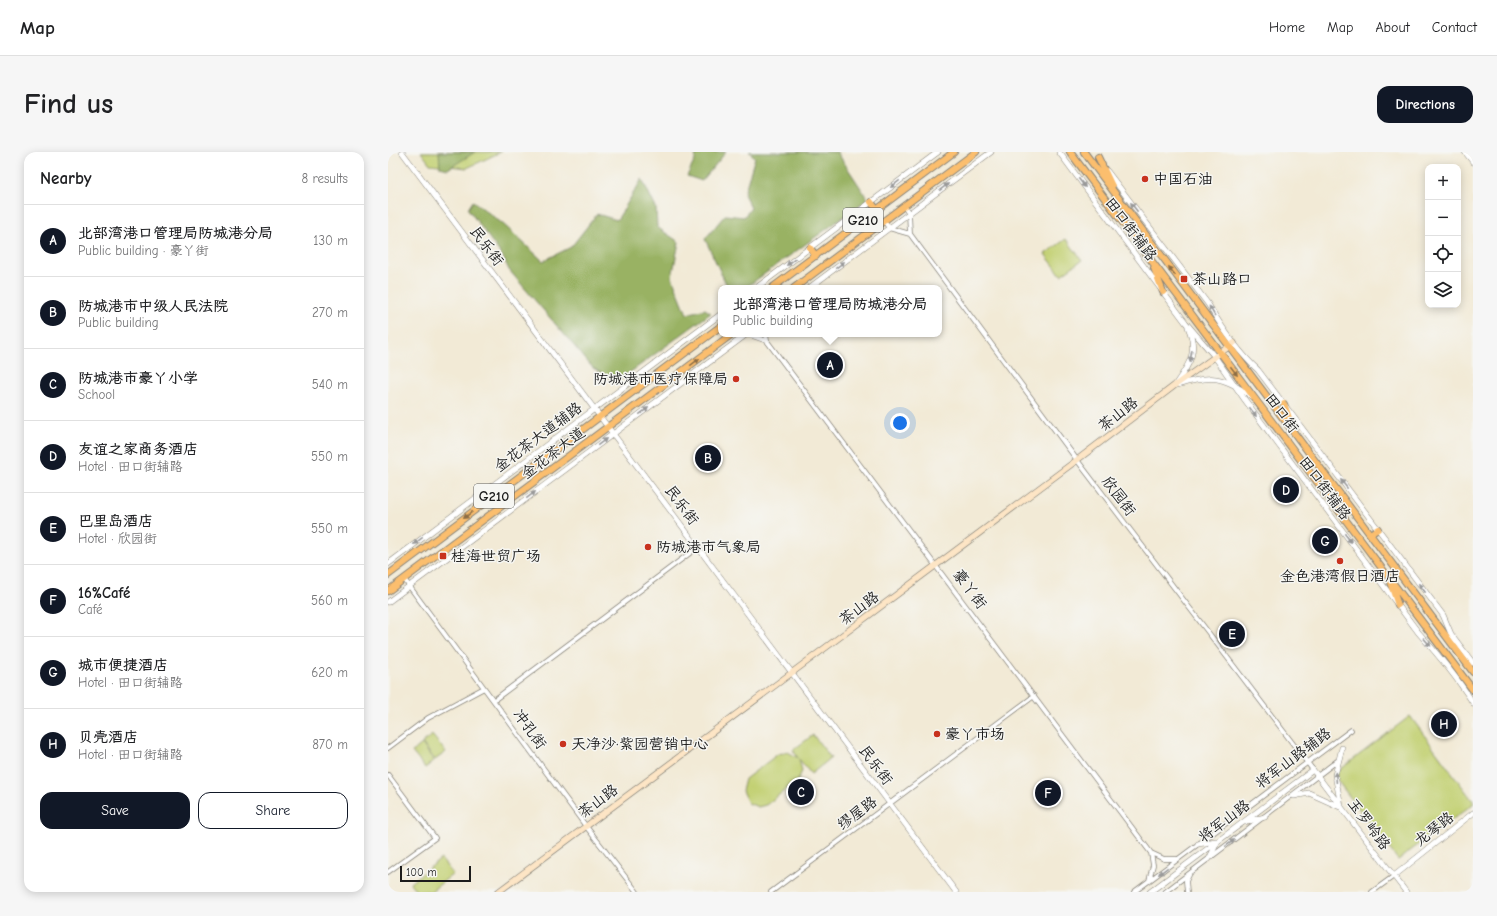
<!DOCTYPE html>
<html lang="en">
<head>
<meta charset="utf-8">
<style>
	:root { --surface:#fff; --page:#f6f6f6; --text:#202124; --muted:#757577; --line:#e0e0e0; --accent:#111827 }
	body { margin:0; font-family:"Comic Neue","LXGW WenKai TC",sans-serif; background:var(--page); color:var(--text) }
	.controls { position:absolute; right:12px; top:12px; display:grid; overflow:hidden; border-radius:8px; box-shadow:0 2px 10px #0003 }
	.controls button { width:36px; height:36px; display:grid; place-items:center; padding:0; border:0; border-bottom:1px solid var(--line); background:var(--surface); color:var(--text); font:20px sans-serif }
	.scale { position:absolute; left:12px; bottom:10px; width:71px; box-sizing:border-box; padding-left:4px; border:2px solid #1c1c1c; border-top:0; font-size:11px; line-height:14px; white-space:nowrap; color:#1c1c1c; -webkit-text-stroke:3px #f6f6f2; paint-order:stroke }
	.you { position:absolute; left:512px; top:271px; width:14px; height:14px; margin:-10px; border:3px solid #fff; border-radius:50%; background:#1a73e8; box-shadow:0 0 0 6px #1a73e833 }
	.badge { display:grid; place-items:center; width:26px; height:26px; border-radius:50%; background:var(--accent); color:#fff; font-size:13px; font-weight:700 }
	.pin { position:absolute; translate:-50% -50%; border:2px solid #fff; box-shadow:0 1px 4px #0006 }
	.popup { position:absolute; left:330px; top:133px; width:224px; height:52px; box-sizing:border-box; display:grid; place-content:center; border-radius:8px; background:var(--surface); filter:drop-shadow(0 1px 3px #0005); font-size:13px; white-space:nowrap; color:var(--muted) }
	.popup b { font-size:15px; color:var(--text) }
	.popup::after { content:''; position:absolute; left:50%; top:100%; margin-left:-8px; border:8px solid transparent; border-top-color:var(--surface) }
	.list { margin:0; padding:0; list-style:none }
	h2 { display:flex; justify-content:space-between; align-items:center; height:52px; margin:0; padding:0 16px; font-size:17px }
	h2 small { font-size:13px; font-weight:400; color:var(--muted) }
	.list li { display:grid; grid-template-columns:26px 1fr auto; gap:12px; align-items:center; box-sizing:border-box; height:72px; padding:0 16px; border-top:1px solid var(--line) }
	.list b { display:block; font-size:15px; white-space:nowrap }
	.list p { margin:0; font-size:13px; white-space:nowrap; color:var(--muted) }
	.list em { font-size:13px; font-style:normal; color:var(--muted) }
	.actions { display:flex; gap:8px; padding:12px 16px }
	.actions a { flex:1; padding:9px 0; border:1px solid var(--accent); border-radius:12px; text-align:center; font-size:14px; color:var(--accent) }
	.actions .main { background:var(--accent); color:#fff }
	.icon { flex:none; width:22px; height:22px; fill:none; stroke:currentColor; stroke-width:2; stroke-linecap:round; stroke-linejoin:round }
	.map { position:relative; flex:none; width:1085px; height:740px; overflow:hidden; border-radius:12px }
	header { display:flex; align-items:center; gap:24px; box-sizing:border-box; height:56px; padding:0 20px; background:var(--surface); border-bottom:1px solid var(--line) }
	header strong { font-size:19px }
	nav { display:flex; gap:22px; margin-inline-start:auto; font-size:14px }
	.intro { display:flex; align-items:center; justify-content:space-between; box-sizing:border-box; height:96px; padding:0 24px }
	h1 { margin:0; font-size:28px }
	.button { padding:10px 18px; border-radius:12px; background:var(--accent); color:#fff; font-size:14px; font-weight:700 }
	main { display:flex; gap:24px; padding:0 24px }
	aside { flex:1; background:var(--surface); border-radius:12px; box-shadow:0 2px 10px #0003 }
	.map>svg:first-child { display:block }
	.green { fill:#c2d072; stroke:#6f7647 }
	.forest { fill:#99b264; stroke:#5a6740 }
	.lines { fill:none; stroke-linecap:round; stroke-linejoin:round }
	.minor-casing { stroke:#878379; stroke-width:5.5 }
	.tertiary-casing { stroke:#878379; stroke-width:6 }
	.secondary-casing { stroke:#878379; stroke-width:7 }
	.primary-casing { stroke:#878379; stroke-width:8 }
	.trunk-casing { stroke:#878379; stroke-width:8 }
	.minor { stroke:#fff; stroke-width:4 }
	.tertiary { stroke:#fff; stroke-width:5 }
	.secondary { stroke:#fde5c5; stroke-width:5.5 }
	.primary { stroke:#fbbe6e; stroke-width:6 }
	.trunk { stroke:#fbbe6e; stroke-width:6 }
	.oneway { fill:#999 }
	.oneway2 { fill:#8c6d45 }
	.poi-dot { fill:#c8321e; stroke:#f6f6f2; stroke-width:1.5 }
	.labels { text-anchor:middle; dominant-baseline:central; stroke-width:3; stroke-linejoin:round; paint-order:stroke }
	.shield { fill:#f6f6f2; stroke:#5d5d5c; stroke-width:1 }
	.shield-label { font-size:14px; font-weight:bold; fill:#1c1c1c }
	.poi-label { font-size:15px; fill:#1c1c1c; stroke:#f6f6f2; text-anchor:start }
	.street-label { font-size:15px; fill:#1c1c1c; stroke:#f6f6f2 }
</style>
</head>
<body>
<header>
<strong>Map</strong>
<nav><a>Home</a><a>Map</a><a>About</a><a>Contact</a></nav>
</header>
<div class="intro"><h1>Find us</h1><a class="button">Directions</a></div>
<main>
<aside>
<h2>Nearby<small>8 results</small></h2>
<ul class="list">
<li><span class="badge">A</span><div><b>北部湾港口管理局防城港分局</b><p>Public building · 豪丫街</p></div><em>130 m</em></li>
<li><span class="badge">B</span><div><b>防城港市中级人民法院</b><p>Public building</p></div><em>270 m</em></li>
<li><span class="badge">C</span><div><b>防城港市豪丫小学</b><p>School</p></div><em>540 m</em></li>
<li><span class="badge">D</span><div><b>友谊之家商务酒店</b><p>Hotel · 田口街辅路</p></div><em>550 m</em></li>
<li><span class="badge">E</span><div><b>巴里岛酒店</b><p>Hotel · 欣园街</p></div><em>550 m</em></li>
<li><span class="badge">F</span><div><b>16%Café</b><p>Café</p></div><em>560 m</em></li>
<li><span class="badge">G</span><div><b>城市便捷酒店</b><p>Hotel · 田口街辅路</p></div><em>620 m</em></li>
<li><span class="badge">H</span><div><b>贝壳酒店</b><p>Hotel · 田口街辅路</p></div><em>870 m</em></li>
</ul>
<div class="actions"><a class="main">Save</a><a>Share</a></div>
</aside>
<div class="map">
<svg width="1085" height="740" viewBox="0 0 1085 740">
	<rect width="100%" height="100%" fill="#f6f6f2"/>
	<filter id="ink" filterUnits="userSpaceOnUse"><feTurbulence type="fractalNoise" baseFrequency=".025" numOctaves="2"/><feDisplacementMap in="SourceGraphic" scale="8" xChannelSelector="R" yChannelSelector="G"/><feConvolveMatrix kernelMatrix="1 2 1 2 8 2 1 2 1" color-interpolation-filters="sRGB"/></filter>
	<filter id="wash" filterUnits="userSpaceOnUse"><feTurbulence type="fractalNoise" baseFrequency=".012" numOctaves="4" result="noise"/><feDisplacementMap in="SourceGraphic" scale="16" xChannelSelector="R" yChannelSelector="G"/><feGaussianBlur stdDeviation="0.9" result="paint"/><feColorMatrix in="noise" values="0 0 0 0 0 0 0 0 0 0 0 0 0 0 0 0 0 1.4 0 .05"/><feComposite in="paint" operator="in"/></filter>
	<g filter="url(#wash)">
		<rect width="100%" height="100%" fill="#f2ead6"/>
		<path class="green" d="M33,0H113L79,16L42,12Z
			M678,87L694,108L673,123L657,102Z
			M1022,564L1085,649V652L1010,708L945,623Z
			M44,583L58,600L47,608L34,591Z
			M425,583L443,606L423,622L411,607L414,619L410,628L378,653L370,655L360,651L354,639L357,627L390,602L400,600L410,606L405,598Z
			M34,592L46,609L37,616L24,600Z
			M53,707L65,722L42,740H29L22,731Z"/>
		<path class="forest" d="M51,0H87L60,17L52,15Z
			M308,0H338L314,29L299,24L307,8Z
			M361,0H449L480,47L357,136H340L317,87L337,63L356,65L363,56L356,42L367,5Z
			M254,27L268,56L269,75L291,90L284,125L299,162L317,157L323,161L229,230L205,216L121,118L115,105L80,57L85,49L115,72L155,109L183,95L209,62L229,68Z"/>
	</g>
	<g filter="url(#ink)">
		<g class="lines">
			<defs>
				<path id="minor" d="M496,69L501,76L522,82L521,61L516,54
					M522,82L689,308L925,618
					M359,182L379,189L378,182
					M379,189L763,701L765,713L761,729
					M16,427L197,673L249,740
					M106,548L310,395
					M0,596L40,566L96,536
					M0,623L47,686L0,720
					M763,701L776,707H789
					M383,740L646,544
					M746,740L963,578
					M777,740L949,609
					M799,740L798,729L801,723
					M984,740L1006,724"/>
				<path id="tertiary" d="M14,0L568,740
					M671,0L798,171L827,205L857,248L1030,480C1050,503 1069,525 1085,551
					M1077,0L1085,10
					M719,19L820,152C834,176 849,199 870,218L1055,463L1063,482L1085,511
					M368,136L550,0
					M421,136L603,0
					M787,233C801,213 811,200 800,175
					M789,233C823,223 834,223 863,244
					M0,412L333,162
					M0,450L359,182
					M906,644L921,641L952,655
					M953,654L947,623L954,596
					M857,670L877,665
					M810,692L828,689
					M821,707L830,689
					M1006,724L1085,661
					M762,740L925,618L1018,740"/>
				<path id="secondary" d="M110,740L689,308L786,234L846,191"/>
				<path id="primary" d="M682,0L1085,538
					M696,0L1085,520
					M710,5L724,34
					M766,116L775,140
					M896,252L905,277
					M982,382L990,377
					M1002,430L1010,453"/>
				<path id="trunk" d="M483,50L489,58
					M422,96L428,104
					M384,136L566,0
					M406,136L588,0
					M0,423L333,174
					M0,439L344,182"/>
			</defs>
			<use href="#minor" class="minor-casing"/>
			<use href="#tertiary" class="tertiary-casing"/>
			<use href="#secondary" class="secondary-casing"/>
			<use href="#primary" class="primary-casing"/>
			<use href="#trunk" class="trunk-casing"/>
			<use href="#minor" class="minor"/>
			<use href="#tertiary" class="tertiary"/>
			<use href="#secondary" class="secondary"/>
			<use href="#primary" class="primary"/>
			<use href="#trunk" class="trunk"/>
		</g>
		<defs><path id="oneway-solid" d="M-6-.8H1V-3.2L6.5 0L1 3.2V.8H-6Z"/></defs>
		<g class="oneway">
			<use href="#oneway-solid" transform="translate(694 31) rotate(53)"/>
			<use href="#oneway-solid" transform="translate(507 32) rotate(143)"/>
			<use href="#oneway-solid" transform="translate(556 35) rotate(-37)"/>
			<use href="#oneway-solid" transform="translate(746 55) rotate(-127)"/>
			<use href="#oneway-solid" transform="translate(403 110) rotate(143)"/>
			<use href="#oneway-solid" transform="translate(452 113) rotate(-37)"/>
			<use href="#oneway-solid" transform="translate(824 159) rotate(-120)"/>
			<use href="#oneway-solid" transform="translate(803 204) rotate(99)"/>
			<use href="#oneway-solid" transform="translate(256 259) rotate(-37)"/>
			<use href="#oneway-solid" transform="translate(865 260) rotate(53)"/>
			<use href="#oneway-solid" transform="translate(214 290) rotate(-37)"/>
			<use href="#oneway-solid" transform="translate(956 332) rotate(-127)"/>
			<use href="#oneway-solid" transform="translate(143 343) rotate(-37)"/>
			<use href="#oneway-solid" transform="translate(960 386) rotate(53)"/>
			<use href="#oneway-solid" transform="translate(30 389) rotate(143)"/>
			<use href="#oneway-solid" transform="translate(1034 436) rotate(-127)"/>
			<use href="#oneway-solid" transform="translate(1039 490) rotate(48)"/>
			<use href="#oneway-solid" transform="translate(948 625) rotate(-94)"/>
			<use href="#oneway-solid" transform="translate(842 691) rotate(-37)"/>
			<use href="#oneway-solid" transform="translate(775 719) rotate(143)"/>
		</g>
		<g class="oneway2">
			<use href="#oneway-solid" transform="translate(784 119) rotate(-127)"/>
			<use href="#oneway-solid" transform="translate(307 210) rotate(-37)"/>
			<use href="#oneway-solid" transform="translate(846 219) rotate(53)"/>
			<use href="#oneway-solid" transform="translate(80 363) rotate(143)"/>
		</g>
	</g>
	<g class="poi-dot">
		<circle cx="757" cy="27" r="4"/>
		<rect x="792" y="123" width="8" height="8" rx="2"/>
		<circle cx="348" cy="227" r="4"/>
		<circle cx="260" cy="395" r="4"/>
		<rect x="51" y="400" width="8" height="8" rx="2"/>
		<circle cx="952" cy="409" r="4"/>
		<circle cx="549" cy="582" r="4"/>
		<circle cx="175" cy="592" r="4"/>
	</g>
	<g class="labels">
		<g class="shield">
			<rect x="455" y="56" width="40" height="24" rx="3"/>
			<rect x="86" y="332" width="40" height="24" rx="3"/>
		</g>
		<g class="shield-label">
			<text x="475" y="68">G210</text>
			<text x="106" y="344">G210</text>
		</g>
		<g class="poi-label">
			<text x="765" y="27">中国石油</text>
			<text x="804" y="127">茶山路口</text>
			<text x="340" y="227" text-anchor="end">防城港市医疗保障局</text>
			<text x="268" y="395">防城港市气象局</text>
			<text x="63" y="404">桂海世贸广场</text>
			<text x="952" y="424" text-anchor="middle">金色港湾假日酒店</text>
			<text x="557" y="582">豪丫市场</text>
			<text x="183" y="592">天净沙·紫园营销中心</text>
		</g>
		<g class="street-label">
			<text transform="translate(743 77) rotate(53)">田口街辅路</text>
			<text transform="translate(99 94) rotate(53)">民乐街</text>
			<text transform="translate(894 261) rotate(53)">田口街</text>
			<text transform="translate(730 262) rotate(-38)">茶山路</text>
			<text transform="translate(150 285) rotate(-37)">金花茶大道辅路</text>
			<text transform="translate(165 301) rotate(-37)">金花茶大道</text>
			<text transform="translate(937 336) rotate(53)">田口街辅路</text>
			<text transform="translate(731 344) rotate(53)">欣园街</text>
			<text transform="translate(294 353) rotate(53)">民乐街</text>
			<text transform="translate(582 437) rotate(53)">豪丫街</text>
			<text transform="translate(471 456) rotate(-37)">茶山路</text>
			<text transform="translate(142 577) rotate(54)">冲孔街</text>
			<text transform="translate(905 606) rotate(-37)">将军山路辅路</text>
			<text transform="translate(488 613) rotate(53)">民乐街</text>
			<text transform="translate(210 649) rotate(-37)">茶山路</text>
			<text transform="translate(469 661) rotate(-37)">缪屋路</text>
			<text transform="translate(836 669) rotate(-37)">将军山路</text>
			<text transform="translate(981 672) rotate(53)">玉罗岭路</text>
			<text transform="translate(1046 677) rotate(-38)">龙琴路</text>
		</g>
	</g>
</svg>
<div class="controls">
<button>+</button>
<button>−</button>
<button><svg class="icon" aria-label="locate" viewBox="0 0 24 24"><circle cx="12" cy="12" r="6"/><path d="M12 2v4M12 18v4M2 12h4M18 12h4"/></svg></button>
<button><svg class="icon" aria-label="layers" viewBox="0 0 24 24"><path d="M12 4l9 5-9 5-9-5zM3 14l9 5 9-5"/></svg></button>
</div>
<div class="scale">100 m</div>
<div class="you"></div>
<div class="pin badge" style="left:442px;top:213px">A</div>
<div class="popup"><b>北部湾港口管理局防城港分局</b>Public building</div>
<div class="pin badge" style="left:320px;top:306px">B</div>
<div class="pin badge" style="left:413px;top:640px">C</div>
<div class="pin badge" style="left:898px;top:338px">D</div>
<div class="pin badge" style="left:844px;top:482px">E</div>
<div class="pin badge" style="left:660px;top:641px">F</div>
<div class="pin badge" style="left:937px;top:389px">G</div>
<div class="pin badge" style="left:1056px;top:572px">H</div>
</div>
</main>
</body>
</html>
